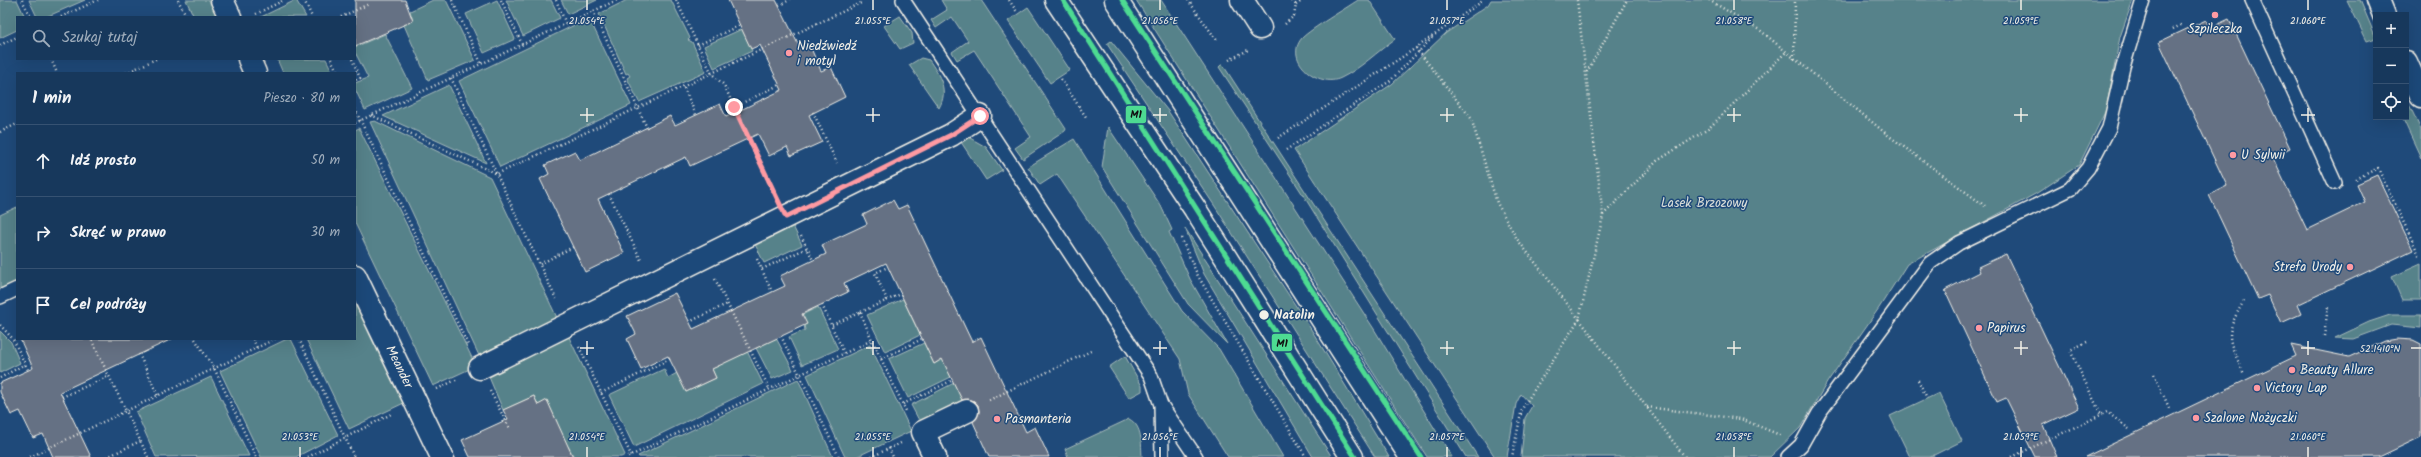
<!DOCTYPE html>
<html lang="pl">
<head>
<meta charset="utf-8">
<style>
	:root { --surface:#17385c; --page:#244365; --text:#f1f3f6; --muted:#9eacbb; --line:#365272 }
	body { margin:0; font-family:Kalam,sans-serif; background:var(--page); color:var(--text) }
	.controls { position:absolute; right:12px; top:12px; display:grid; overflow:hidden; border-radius:0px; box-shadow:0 4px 16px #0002 }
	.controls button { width:36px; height:36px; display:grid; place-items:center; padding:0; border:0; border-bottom:1px solid var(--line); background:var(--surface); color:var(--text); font:20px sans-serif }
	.stop { position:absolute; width:12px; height:12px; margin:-9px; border:3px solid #ff9aa2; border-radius:50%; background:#fff }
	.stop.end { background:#ff9aa2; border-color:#fff; box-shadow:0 1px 4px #0008 }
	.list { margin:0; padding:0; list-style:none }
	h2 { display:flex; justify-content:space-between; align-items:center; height:52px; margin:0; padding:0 16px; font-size:17px }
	h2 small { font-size:13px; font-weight:400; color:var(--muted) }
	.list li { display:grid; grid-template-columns:26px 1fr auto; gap:12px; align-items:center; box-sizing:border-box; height:72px; padding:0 16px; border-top:1px solid var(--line) }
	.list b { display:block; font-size:15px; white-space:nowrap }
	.list em { font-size:13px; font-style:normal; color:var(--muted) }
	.icon { flex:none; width:22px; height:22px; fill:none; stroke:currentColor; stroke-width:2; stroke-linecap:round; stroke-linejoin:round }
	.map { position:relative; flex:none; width:2421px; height:457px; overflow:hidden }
	.search { position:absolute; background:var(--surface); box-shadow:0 4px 16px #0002; left:16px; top:16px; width:340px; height:44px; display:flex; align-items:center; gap:10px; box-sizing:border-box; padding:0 14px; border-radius:0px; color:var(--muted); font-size:15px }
	.panel { position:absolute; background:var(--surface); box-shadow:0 4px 16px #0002; left:16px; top:72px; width:340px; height:268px; border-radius:0px }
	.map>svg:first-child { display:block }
	.green { fill:#57828a; stroke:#a6bab9 }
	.building { fill:#657184; stroke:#f4f1e8 }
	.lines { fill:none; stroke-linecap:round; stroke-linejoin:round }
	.lane-casing { stroke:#f4f1e8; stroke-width:16 }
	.street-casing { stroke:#f4f1e8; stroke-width:25 }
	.secondary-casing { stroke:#f4f1e8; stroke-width:25 }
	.path { stroke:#f4f1e8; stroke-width:2.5; stroke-dasharray:1 3; stroke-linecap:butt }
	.lane { stroke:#1f4a7a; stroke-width:13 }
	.street { stroke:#1f4a7a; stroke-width:22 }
	.secondary { stroke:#1f4a7a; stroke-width:22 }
	.metro-1-casing { stroke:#1f4a7a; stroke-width:8 }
	.metro-1 { stroke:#4ddb92; stroke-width:5 }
	.route { stroke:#ff9aa2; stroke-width:5 }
	.ticks { fill:none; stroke:#f4f1e8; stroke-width:1.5 }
	.poi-dot { fill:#ff9aa2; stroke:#1f4a7a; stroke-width:1.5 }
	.stop-dot { fill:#f4f1e8; stroke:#1f4a7a; stroke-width:1.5 }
	.labels { text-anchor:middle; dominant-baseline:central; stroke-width:3; stroke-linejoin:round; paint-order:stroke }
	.poi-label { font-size:13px; fill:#f4f1e8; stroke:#1f4a7a; text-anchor:start }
	.park-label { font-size:13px; fill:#dce0da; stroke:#1f4a7a }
	.stop-label { font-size:13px; font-weight:bold; fill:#f4f1e8; stroke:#1f4a7a; text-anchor:start }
	.street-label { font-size:13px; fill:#f4f1e8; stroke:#1f4a7a }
	.ticks-label { font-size:10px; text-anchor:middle; fill:#f4f1e8; stroke:#1f4a7a; stroke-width:3; stroke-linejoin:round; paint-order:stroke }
	.line-badge { stroke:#1f4a7a; stroke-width:1.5 }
	.pale-badge-label { font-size:11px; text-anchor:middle; font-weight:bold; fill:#111 }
</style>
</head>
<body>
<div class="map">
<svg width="2421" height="457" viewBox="0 0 2421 457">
	<rect width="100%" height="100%" fill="#1f4a7a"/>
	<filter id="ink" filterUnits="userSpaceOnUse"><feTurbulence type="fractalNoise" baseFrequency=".025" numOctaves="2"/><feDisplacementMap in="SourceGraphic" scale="8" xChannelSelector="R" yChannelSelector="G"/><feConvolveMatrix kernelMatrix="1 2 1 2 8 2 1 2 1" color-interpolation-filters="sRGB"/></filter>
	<g filter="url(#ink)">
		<path class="green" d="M0,0H17L25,17H17V30L0,38Z
			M29,0H85L46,17H37Z
			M186,0H213L221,17H194Z
			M296,0L306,17H261Z
			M433,0H446L475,60L428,80L404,25L413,21L410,11Z
			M497,0L515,39L484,53L466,14Z
			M506,0H551L560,18L523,36Z
			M561,0H597L568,14Z
			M627,0H671L690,38L688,40L692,42L706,72L639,102L627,78L630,76L628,73L626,74L599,14Z
			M941,0H981L1066,129L1065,131L1023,159L1015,148L1031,137L974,50L957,60L952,52L968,41L952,17L936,28L931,20L947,10Z
			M1136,0H1161L1374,329L1452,457H1427Z
			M1358,0H1369L1395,39C1378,51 1360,69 1341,78C1319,89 1283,60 1302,38C1312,28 1345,9 1358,0Z
			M1491,0H2133L2120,37L2106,110L2079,165L2037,193L1907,264L1879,308L1828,381L1800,428L1770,457H1521L1525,418L1532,406L1521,394L1516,404L1507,457H1495L1294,150L1392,84L1446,33L1488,5Z
			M2347,0H2360L2376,38L2367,41Z
			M1028,7L1070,70L1050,83L1008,21Z
			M900,16L912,33L913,43L900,49L884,26Z
			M589,18L631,105L500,167L459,81Z
			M742,29L752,51L714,68L704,46Z
			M385,34L412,88L365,110L355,89V83L368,78L355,52V47Z
			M1111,41L1168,111L1309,326L1389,457H1375L1216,208L1107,44Z
			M921,58L929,60C940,76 949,90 939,108L909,65Z
			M277,59H326L333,73H283Z
			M1221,65H1223L1478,457H1466L1300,190L1219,67Z
			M449,85L486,163L383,116Z
			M2406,98L2421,130V158L2402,117H2406Z
			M375,121L490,177L560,324L482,362L370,122Z
			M1108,127L1161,206L1172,230L1169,232L1190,279L1227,344L1188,304L1102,167Z
			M359,128L476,366L433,386L355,223V130Z
			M970,138L986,147L1002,170L986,180L959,139Z
			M1074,139L1182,311L1219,349L1283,457H1228L1188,394L1180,359L1057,174L1040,185L1028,167Z
			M17,207V281L0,289V215Z
			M791,222L802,245L764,263L753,240Z
			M1185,228L1330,454L1331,457H1313L1204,274Z
			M2421,264V300H2402L2392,277Z
			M903,299L920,335L885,352L867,315Z
			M359,305L406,402L349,429L306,339H355V307Z
			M818,307L838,349L802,365L789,337L805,330L802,315Z
			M2390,315H2421V328L2391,325L2353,339L2335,338L2369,322Z
			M0,331L11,342L20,363L0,373Z
			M567,333L625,455L621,457H574L568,446L559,450L548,426L557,422L547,401L538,405L534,396L503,410L489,377L490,371Z
			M776,338L793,370L772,379L756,348Z
			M287,339H291L338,435L296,457H261L220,371Z
			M924,343L934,364L943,359L951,377L908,398L889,359Z
			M870,345L911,431L856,457H845L807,375Z
			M747,351L763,384L634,447L609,395L664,369L668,378L677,373L686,392L716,378L712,369Z
			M1125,356L1142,386V391L1129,398L1109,367Z
			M211,377L249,456L156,457L136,412Z
			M798,379L833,457H639L638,456Z
			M954,383L965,405L922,426L911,405Z
			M1939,393L1962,441L1930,457H1910L1890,416Z
			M1129,419C1143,426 1141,444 1142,457H1068L1065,449Z"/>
		<path class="building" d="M355,0H405L413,21L355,46Z
			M728,0H776L800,48L809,44L821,71L831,67L845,97L809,115L822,142L791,156L787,147L769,156L758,134L690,166L686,157L598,199L624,253L585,272L540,179L549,174L545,165L575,151L580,160L670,116L675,125L720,104L726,117L782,90L760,45L751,49Z
			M2229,19L2290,148L2272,156L2307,230L2365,202L2357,184L2377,175L2413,250L2297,305L2301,314L2281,323L2268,295L2258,299L2209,195L2227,186L2159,42L2206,20L2210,28Z
			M893,200L898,209L907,205L972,342L981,337L1026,432L1035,427L1049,457H989L973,422L979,412L978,405L974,401L962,400L942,359L934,364L886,263L844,283L848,292L802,314L807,324L712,369L716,378L686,392L668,356L641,369L627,339L636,334L627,316L675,293L693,329L785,286L780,276L826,254L822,245L867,224L863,215Z
			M2006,254L2079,408L2043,425L2057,457H2035L2006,398L1997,402L1945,290L1980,272L1978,267Z
			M20,339H172L60,392L91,457H53L43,434L33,438L20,411L11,415L0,392V383L33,368Z
			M2397,339L2413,340L2421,344V437L2379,457H2085L2296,356L2291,345L2349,357L2385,341Z
			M534,396L538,405L547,400L573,457H470L462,440L508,419L503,410Z"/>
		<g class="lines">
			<defs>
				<path id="lane" d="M903,0L1151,376L1161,405L1196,457
					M2252,0L2335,183
					M0,297L17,289
					M1161,405L1162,457
					M1788,457L1801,445L1819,413L1930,263L1959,243L2070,189L2088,168L2109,128L2123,67L2143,0"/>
				<path id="street" d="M222,0L230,17
					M1242,0L1260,28
					M2378,0L2384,15
					M249,59L255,73
					M2406,62L2421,96
					M355,276L442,457
					M480,368L951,135L980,116
					M935,457L923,432L967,411"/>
				<path id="secondary" d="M1056,0L1195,209L1352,457
					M1116,0L1411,457"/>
			</defs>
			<use href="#lane" class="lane-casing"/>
			<use href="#street" class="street-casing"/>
			<use href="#secondary" class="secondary-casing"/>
			<path class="path" d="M22,0L31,17
				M178,0L187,17
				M304,0L312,17
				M452,0L481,63
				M501,0L522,44
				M556,0L566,24
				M676,0L712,74L724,85L775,195
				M1009,0L1017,12
				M1188,0L1218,42
				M1577,0L1603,216L1579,319L1685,457
				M1709,0L1761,31L1889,136L1985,206
				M779,5L790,0
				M1296,5L1303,0
				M593,11L647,128
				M256,14L284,0
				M61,17L98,0
				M341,17L369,4
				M1285,24L1294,16L1296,5L1291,0
				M2173,29L2183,24
				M0,45L17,37
				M698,45L740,25
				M1416,48L1471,118L1497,203L1517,239L1579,319L1522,409L1512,457
				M51,59L57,73
				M331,59L338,73
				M352,59L360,78L355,80
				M1794,59L1795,0
				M1229,60L1248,50
				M1587,72L1627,0
				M126,73L156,59
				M451,78L557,301
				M1061,79L1086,117
				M684,88L696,115
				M734,107L779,85
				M355,109L468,345
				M813,112L837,163
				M371,115L497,174L863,2
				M355,123L617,0
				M0,132L17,124
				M1278,138L1416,48L1484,0
				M1286,150L1390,81L1432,38
				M2356,179L2378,168L2420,257
				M609,194L641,260
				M1603,215L1657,161L1708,129L1786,52
				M801,236L813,260
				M1181,238L1198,276L1306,457
				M757,259L772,292
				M540,264L573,247
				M762,269L807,248
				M715,279L769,388
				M887,300L875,273L888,267
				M2244,301C2223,336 2228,339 2244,374
				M822,305L844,353
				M860,312L872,340
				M689,322L727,304
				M0,325L13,339L28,370
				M832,325L901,294
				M781,336L839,457
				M2324,336L2328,307
				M195,339L215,370L256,457
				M253,339L257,348
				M299,339L354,457
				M2087,342L2070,350L2101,415
				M579,347L632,457
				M139,354L158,396
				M881,359L922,339
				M2154,374L2170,410
				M0,378L25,364
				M1918,380L1927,398
				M437,389L458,379
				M490,391L510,429
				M601,393L670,359
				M62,397L109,376
				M989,400L1093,350
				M903,404L953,380
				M1647,407L1741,419L1780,435
				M889,448L893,457
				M30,457L126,411L91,339
				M107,457L140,441
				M148,457L126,411L275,339
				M308,457L393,413
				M628,457L872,340L907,413
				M871,457L901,443
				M2012,457L2107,412L2129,429"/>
			<use href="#lane" class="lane"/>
			<use href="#street" class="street"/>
			<use href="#secondary" class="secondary"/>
			<defs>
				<path id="metro-1" d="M1063,0L1355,457
					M1122,0L1421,457"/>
			</defs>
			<use href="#metro-1" class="metro-1-casing"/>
			<use href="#metro-1" class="metro-1"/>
		</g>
	</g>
	<g class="lines" filter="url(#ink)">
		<path class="route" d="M734,107L786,217L951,135L980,116"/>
	</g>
	<path class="ticks" d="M587,0V10M873,0V10M1160,0V10M1447,0V10M1734,0V10M2021,0V10M2308,0V10M587,108V122M873,108V122M1160,108V122M1447,108V122M1734,108V122M2021,108V122M2308,108V122M580,115H594M866,115H880M1153,115H1167M1440,115H1454M1727,115H1741M2014,115H2028M2301,115H2315M587,341V355M873,341V355M1160,341V355M1447,341V355M1734,341V355M2021,341V355M2308,341V355M580,348H594M866,348H880M1153,348H1167M1440,348H1454M1727,348H1741M2014,348H2028M2301,348H2315M2411,348H2421M300,447V457M587,447V457M873,447V457M1160,447V457M1447,447V457M1734,447V457M2021,447V457M2308,447V457"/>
	<g class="poi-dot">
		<circle cx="2215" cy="15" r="4"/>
		<circle cx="789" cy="53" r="4"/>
		<circle cx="2233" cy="155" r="4"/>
		<circle cx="2350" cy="267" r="4"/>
		<circle cx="1979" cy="328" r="4"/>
		<circle cx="2292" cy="370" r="4"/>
		<circle cx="2257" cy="388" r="4"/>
		<circle cx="2196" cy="418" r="4"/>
		<circle cx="997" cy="419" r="4"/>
	</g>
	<circle class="stop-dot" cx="1264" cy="315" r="5.5"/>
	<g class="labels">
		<g class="poi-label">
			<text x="2215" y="29" text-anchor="middle">Szpileczka</text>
			<text x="797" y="46">Niedźwiedź<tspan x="797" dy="15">i motyl</tspan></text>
			<text x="2241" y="155">U Sylwii</text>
			<text x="2342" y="267" text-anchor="end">Strefa Urody</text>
			<text x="1987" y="328">Papirus</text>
			<text x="2300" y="370">Beauty Allure</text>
			<text x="2265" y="388">Victory Lap</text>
			<text x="2204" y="418">Szalone Nożyczki</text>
			<text x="1005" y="419">Pasmanteria</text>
		</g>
		<g class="park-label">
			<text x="1704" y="203">Lasek Brzozowy</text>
		</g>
		<g class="stop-label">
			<text x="1274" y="315">Natolin</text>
		</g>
		<g class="street-label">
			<text transform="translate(399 367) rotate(64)">Meander</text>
		</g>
	</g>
	<g class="ticks-label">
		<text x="587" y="24">21.054°E</text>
		<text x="873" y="24">21.055°E</text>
		<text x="1160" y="24">21.056°E</text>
		<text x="1447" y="24">21.057°E</text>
		<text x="1734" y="24">21.058°E</text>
		<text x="2021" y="24">21.059°E</text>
		<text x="2308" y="24">21.060°E</text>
		<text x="2380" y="352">52.1410°N</text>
		<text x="300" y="440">21.053°E</text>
		<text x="587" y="440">21.054°E</text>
		<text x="873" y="440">21.055°E</text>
		<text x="1160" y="440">21.056°E</text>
		<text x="1447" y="440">21.057°E</text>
		<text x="1734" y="440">21.058°E</text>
		<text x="2021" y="440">21.059°E</text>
		<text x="2308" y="440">21.060°E</text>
	</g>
	<g class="line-badge">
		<rect x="1125" y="105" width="22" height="19" rx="4" fill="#4ddb92"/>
		<rect x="1271" y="333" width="22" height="19" rx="4" fill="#4ddb92"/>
	</g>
	<g class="pale-badge-label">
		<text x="1136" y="118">M1</text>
		<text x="1282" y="347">M1</text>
	</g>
</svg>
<div class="controls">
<button>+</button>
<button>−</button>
<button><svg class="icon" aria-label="locate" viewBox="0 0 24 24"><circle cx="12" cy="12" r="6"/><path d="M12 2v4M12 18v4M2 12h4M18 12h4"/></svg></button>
</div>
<div class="stop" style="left:980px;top:116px"></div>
<div class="stop end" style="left:734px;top:107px"></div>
<div class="search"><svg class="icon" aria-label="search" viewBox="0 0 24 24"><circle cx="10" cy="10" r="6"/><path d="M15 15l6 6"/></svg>Szukaj tutaj</div>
<section class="panel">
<h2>1 min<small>Pieszo · 80 m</small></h2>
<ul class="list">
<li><svg class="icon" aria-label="ahead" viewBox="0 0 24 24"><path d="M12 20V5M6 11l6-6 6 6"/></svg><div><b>Idź prosto</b></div><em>50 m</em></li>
<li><svg class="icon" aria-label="right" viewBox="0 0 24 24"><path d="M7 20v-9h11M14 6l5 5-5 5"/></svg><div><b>Skręć w prawo</b></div><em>30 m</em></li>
<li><svg class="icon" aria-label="arrive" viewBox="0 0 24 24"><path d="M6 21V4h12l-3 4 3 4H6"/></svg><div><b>Cel podróży</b></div></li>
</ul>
</section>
</div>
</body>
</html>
